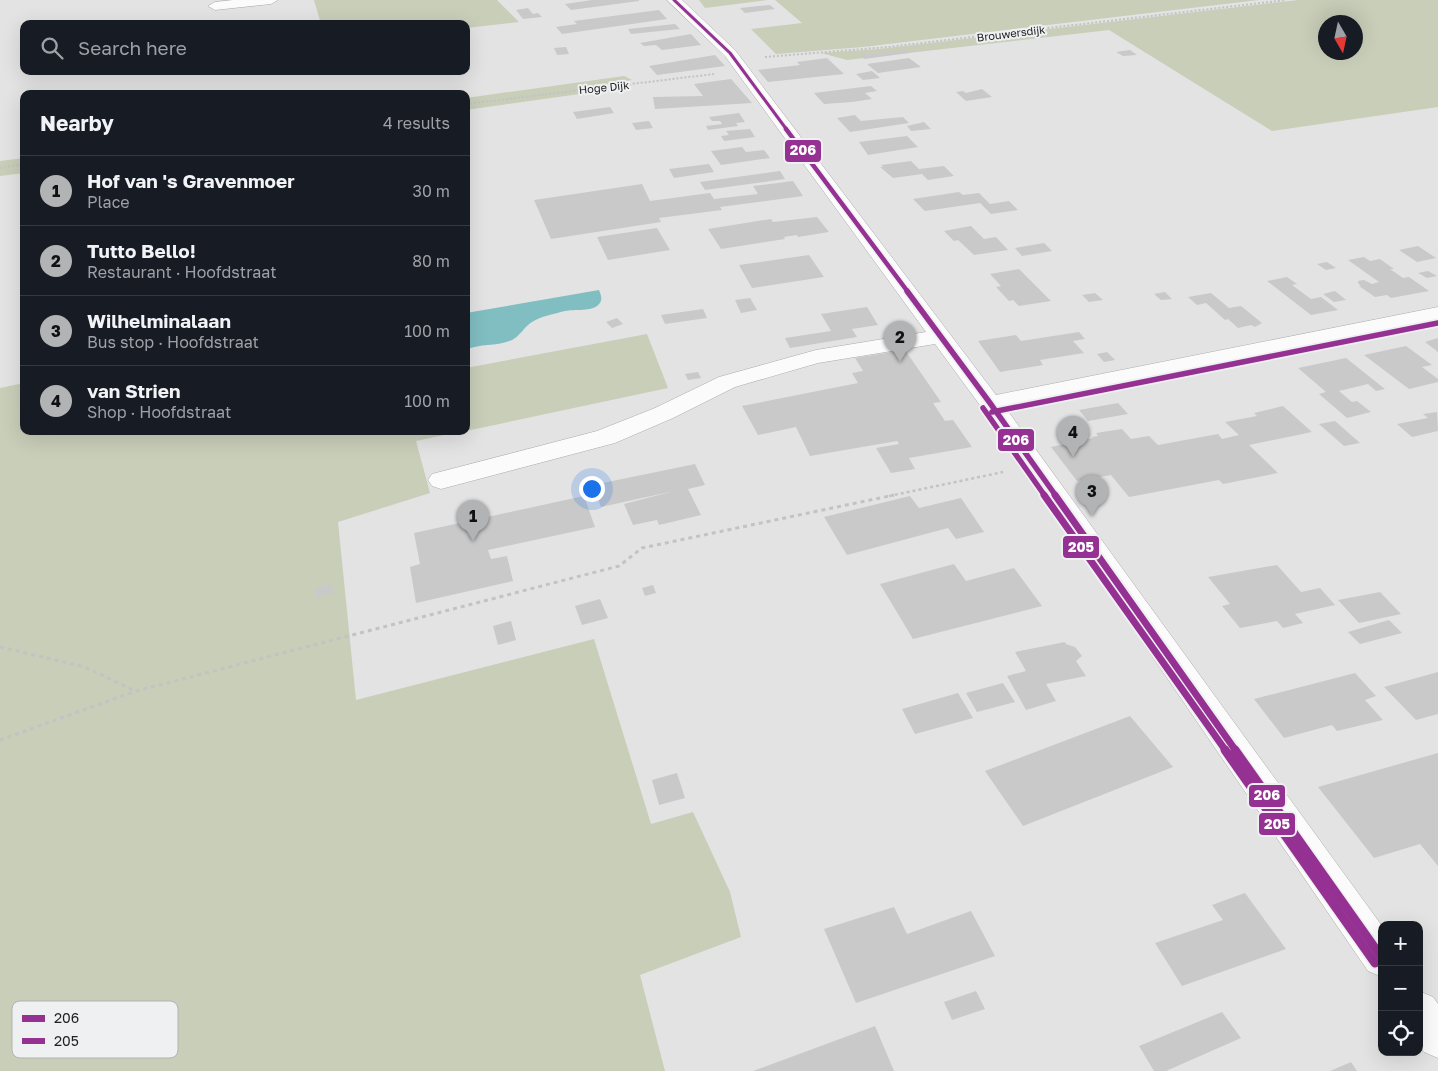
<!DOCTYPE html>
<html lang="en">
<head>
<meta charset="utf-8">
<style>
	:root { --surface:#171b24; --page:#242831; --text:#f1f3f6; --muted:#9ea1a6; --line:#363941; --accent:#b2b3b5 }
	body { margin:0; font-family:"Golos Text",sans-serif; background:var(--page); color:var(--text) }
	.controls { position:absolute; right:15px; bottom:15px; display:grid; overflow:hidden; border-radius:10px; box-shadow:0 5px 20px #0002 }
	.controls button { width:45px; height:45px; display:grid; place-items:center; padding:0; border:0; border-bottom:1px solid var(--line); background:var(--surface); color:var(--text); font:25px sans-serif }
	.compass { position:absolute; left:1318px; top:15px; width:45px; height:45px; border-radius:50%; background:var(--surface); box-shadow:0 5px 20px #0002; rotate:171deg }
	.you { position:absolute; left:591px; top:488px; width:18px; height:18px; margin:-12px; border:4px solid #fff; border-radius:50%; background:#1a73e8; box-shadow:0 0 0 8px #1a73e833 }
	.badge { display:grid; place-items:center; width:32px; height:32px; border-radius:50%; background:var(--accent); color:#111; font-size:16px; font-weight:700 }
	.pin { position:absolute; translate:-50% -41px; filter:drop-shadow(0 1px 2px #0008) }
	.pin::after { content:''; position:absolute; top:26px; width:18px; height:15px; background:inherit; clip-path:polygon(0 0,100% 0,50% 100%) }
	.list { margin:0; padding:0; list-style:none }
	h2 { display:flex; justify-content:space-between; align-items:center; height:65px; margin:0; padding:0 20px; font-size:21px }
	h2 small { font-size:16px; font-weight:400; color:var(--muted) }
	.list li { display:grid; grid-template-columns:32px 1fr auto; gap:15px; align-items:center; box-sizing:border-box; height:70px; padding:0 20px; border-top:1px solid var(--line) }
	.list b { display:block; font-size:19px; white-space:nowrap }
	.list p { margin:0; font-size:16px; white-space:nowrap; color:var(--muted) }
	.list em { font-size:16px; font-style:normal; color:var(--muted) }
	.icon { flex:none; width:28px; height:28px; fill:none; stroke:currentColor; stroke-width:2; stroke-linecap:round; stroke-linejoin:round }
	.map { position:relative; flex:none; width:1438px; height:1071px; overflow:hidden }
	.search { position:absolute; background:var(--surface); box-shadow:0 5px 20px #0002; left:20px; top:20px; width:450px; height:55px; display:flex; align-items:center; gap:12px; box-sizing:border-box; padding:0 18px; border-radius:10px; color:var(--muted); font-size:19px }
	.panel { position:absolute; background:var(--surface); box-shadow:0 5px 20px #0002; left:20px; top:90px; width:450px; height:345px; border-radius:10px }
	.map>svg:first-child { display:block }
	.green { fill:#c8ceb8; fill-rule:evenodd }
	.water { fill:#80bec2 }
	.building { fill:#c9c9ca }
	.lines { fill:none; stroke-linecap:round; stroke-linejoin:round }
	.minor-casing { stroke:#ababac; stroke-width:1 }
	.path-far2 { stroke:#c3c3c4; stroke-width:2; stroke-dasharray:2 2; stroke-linecap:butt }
	.path-far1 { stroke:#c3c3c4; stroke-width:2.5; stroke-dasharray:3 3; stroke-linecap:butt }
	.path { stroke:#c3c3c4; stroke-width:3; stroke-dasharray:4 4; stroke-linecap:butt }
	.minor { fill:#fbfbfb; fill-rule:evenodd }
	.bus-1-far4-casing { stroke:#eff0f2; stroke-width:5 }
	.bus-1-far3-casing { stroke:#eff0f2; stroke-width:7 }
	.bus-1-far2-casing { stroke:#eff0f2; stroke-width:9 }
	.bus-1-far1-casing { stroke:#eff0f2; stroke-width:11 }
	.bus-1-casing { stroke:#eff0f2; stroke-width:12 }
	.bus-2-far2-casing { stroke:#eff0f2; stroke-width:9 }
	.bus-2-far1-casing { stroke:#eff0f2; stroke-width:11 }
	.bus-2-casing { stroke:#eff0f2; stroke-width:12 }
	.bus-1-far4 { stroke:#953192; stroke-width:3 }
	.bus-1-far3 { stroke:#953192; stroke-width:4.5 }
	.bus-1-far2 { stroke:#953192; stroke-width:5.5 }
	.bus-1-far1 { stroke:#953192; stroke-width:7 }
	.bus-1 { stroke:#953192; stroke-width:9 }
	.bus-2-far2 { stroke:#953192; stroke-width:5.5 }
	.bus-2-far1 { stroke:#953192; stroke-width:7 }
	.bus-2 { stroke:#953192; stroke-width:9 }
	.labels { text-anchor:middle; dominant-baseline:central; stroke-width:4; stroke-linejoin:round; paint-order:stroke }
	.far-street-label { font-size:11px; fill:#212122; stroke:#eff0f2 }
	.key { fill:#eff0f2; stroke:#b1b2b4; stroke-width:1 }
	.key-label { font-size:14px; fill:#212122 }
	.line-badge { stroke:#eff0f2; stroke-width:2 }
	.badge-label { font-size:14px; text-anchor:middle; font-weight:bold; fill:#fff }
</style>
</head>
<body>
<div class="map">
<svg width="1438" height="1071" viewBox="0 0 1438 1071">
	<rect width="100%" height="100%" fill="#e3e3e4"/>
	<path class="green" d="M314,0H497L519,22L466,28V24H321Z
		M699,0H767L705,8Z
		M775,0H1259L863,47L776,54L751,29L802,23Z
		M1298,0H1438V107L1272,131L1109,30L847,60L821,53L879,49ZM1326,22H1356V52H1326Z
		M624,76L632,80L598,85L594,92L466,110V98Z
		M24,158V173L0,176V161Z
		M647,334L668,388L466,431V368Z
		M24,383V431H463L416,441L430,493L338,522L356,700L594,639L651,824L693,812L730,892L741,937L640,975L665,1071H0V388Z"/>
	<path class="water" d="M599,290C601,295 603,300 599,304C593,312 574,309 565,311C554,314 541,316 532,322C524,327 520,336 512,340C497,347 481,343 466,350V313Z"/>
	<path class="building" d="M592,0H639V1L571,10L565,4Z
		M770,5L775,9L745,13L740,8Z
		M528,8L533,14L538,13L542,17L523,19L516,10Z
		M659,10L667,19L562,34L556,27L577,24L574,21Z
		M675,24L680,29L631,34L628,29Z
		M691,34L701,45L662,50L656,45L644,46L640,43Z
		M566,47L569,54L557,55L554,48Z
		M905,50L909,53L864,59L860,55Z
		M1130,50L1137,55L1123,56L1116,52Z
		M715,55L725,66L657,75L649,66Z
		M827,58L844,74L768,82L758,70L800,65L797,62Z
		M909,58L921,67L878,73L867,64Z
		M872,71L880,78L863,80L856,74Z
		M731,79L752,103L655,109L653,97L703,96L694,84Z
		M871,86L877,91L865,93L872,99L852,102L824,104L814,93Z
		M982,89L992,97L966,101L956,92L963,91L966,93Z
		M610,107L614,113L577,119L573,112Z
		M739,113L745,122L736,123L738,126L708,130L706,126L722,124L720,121H712L709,117Z
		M855,115L861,121L903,117L909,123L850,132L837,118Z
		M649,121L653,128L636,130L632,123Z
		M924,122L931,129L911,131L907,126Z
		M750,129L755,137L724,141L721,136L729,135L726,131Z
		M907,136L918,147L868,155L859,142Z
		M742,147L746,152L764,150L770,158L721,165L711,151Z
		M911,161L919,169L944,166L954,176L928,180L922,174L893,178L880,167H883L881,165Z
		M709,164L714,172L674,178L669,169Z
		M780,171L785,179L705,190L700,182Z
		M793,181L803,196L720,207L722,210L659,218L661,222L551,239L534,200L642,184L650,201L710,193L714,199L758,194L753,186Z
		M959,192L963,195L979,193L990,204L1009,201L1018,210L991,214L980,203L925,211L913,199Z
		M817,217L829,232L798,237L797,235L784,237L785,239L721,249L708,229L771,219L773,222Z
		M971,226L984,239L996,237L1008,250L974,255L958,240L954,241L944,231Z
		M657,228L670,250L608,260L597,237Z
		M1044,243L1052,251L1022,256L1015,248Z
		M1418,246L1436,258L1417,262L1399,250Z
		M809,255L824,277L752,288L739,265Z
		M1364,257L1370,261L1380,259L1394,269H1390L1403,278L1409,277L1429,291L1391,298L1387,295L1375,297L1359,286H1361L1358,283V281L1364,280L1372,284L1379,282L1348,260Z
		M1327,262L1336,268L1326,270L1317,264Z
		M1019,269L1051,301L1019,306L1013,300L1009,301L996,287L1001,286L990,274Z
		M1428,271L1437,276L1427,278L1418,273Z
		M1287,277L1297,284L1292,285L1311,299L1321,297L1338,310L1311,315L1267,281Z
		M1335,291L1346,300L1334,302L1323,294Z
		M1165,292L1172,299L1161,300L1154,294Z
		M1095,293L1103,300L1089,302L1082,295Z
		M1211,293L1229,308L1241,306L1262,323L1255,327L1251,325L1238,328L1228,319L1225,320L1206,303L1197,305L1188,297Z
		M750,298L757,310L741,313L735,300Z
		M867,307L878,325L852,329L857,337L790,348L785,338L831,331L821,314Z
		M703,309L707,318L665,324L661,315Z
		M617,318L623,324L612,328L606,322Z
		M1079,332L1085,339L1073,341L1084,353L1040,360L1043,365L1000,372L978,341L1016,335L1021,341Z
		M1438,338V352L1425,342Z
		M1406,346L1432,365L1422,367L1438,379V382L1409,389L1364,355Z
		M905,350L941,402L933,403L945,421L953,420L972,447L909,458L915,469L891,473L876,448L899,444L897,441L810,456L796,427L758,435L742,406L858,383L852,373L863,371L855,358Z
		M1107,352L1115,360L1104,362L1097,354Z
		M1346,358L1385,389L1376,391L1368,384L1339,391L1352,402L1357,401L1371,412L1347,418L1319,394L1326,392L1298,368Z
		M698,372L701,378L688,380L685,374Z
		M1118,403L1128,414L1088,421L1079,410Z
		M1283,406L1312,432L1249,445L1278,473L1223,484L1219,480L1129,497L1111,475L1077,481L1051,447L1093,438L1092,437L1098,436L1096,433L1122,429L1131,439L1149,436L1158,445L1218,434L1222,439L1239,435L1225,422L1257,416L1254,413Z
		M1437,412L1438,431L1412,437L1397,424L1428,418L1423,414Z
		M1335,421L1360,443L1344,446L1319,424Z
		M695,464L705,485L688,489L701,515L659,525L657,520L633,525L624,504L674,491L601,507L593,485Z
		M584,496L595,527L488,550L491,559L507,556L513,581L416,603L410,567L420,564L414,533Z
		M910,496L919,508L961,498L984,532L956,539L948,528L847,555L824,517Z
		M954,564L966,581L1014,568L1042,606L913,639L880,584Z
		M1277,565L1301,592L1320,588L1335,605L1295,614L1303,623L1283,628L1277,621L1240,628L1222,606L1230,604L1208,577Z
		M331,584L334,593L316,598L314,588Z
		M653,585L656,593L645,596L642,588Z
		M1380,592L1401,614L1359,623L1338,600Z
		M600,599L608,618L582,625L575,606Z
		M1389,620L1402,633L1360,644L1348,632Z
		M511,621L516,640L498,645L493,626Z
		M1065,642L1066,644L1075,647L1082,656L1076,661L1086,676L1046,684L1056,701L1026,710L1007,676L1026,671L1015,652Z
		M1438,672V714L1416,720L1384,687Z
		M1355,673L1376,696L1365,700L1383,720L1337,731L1332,725L1284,738L1254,699Z
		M1003,683L1015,702L977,712L966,693Z
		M958,693L973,718L915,734L902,709Z
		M1130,716L1173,767L1023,826L985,771Z
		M1438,753V866L1420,844L1374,858L1318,787Z
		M677,773L685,798L659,805L652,780Z
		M1245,893L1286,949L1182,986L1155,943L1223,920L1212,905Z
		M894,907L907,934L971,911L995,956L856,1003L824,929Z
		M976,991L985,1009L952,1020L944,1002Z
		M1222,1012L1241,1038L1166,1071H1154L1139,1046Z
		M875,1026L894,1071H753Z
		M1351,1062L1357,1071H1330Z"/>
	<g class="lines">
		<defs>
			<path id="minor" d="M233,0H278L271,4L215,10L208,6L215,2Z
				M667,0H682L735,50L996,395L1438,307V321L1005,407L1382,926V977L1368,971L982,408L935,344L818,363L735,387L673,418L615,443L441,489L432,486L428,480L432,474L597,431L655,408L719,377L816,350L926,332L725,56Z
				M1419,991L1433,997L1438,1004V1058L1424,1052L1419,1046Z"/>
		</defs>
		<use href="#minor" class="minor-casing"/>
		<path class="path-far2" d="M765,57L888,47L1286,0
			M466,104L714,74
			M0,168L24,164"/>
		<path class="path-far1" d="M889,496L1003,472"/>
		<path class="path" d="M0,647L85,667L135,691
			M0,740L136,691L619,566L642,548L894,495"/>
		<use href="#minor" class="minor"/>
		<defs>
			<path id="bus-1-far4" d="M674,0L730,53L787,130"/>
			<path id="bus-1-far3" d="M786,129L908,292"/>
			<path id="bus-1-far2" d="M907,291L990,403L1056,496"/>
			<path id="bus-1-far1" d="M1055,495L1236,751"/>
			<path id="bus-1" d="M1235,750L1382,958"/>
			<path id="bus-2-far2" d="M983,408L1045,496
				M992,412L1438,323"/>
			<path id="bus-2-far1" d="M1044,495L1226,751"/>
			<path id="bus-2" d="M1225,750L1375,963"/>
		</defs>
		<use href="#bus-1-far4" class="bus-1-far4-casing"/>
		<use href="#bus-1-far3" class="bus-1-far3-casing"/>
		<use href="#bus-1-far2" class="bus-1-far2-casing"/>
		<use href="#bus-1-far1" class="bus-1-far1-casing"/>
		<use href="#bus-1" class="bus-1-casing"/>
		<use href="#bus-2-far2" class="bus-2-far2-casing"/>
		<use href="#bus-2-far1" class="bus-2-far1-casing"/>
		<use href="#bus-2" class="bus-2-casing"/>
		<use href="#bus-1-far4" class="bus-1-far4"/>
		<use href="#bus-1-far3" class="bus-1-far3"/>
		<use href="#bus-1-far2" class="bus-1-far2"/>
		<use href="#bus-1-far1" class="bus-1-far1"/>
		<use href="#bus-1" class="bus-1"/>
		<use href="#bus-2-far2" class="bus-2-far2"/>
		<use href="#bus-2-far1" class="bus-2-far1"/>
		<use href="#bus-2" class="bus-2"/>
	</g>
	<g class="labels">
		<g class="far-street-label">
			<text transform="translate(1011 33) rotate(-7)">Brouwersdijk</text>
			<text transform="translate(604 87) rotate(-6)">Hoge Dijk</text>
		</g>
	</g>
	<rect x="12" y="1001" width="166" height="57" rx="8" class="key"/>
	<rect x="22" y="1015" width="23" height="7" fill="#953192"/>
	<rect x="22" y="1038" width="23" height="6" fill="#953192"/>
	<g class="key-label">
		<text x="54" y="1023">206</text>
		<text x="54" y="1046">205</text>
	</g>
	<g class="line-badge">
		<rect x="784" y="139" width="38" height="24" rx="5" fill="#953192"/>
		<rect x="997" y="428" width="38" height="24" rx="5" fill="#953192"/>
		<rect x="1062" y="535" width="38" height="24" rx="5" fill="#953192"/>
		<rect x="1248" y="784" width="38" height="24" rx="5" fill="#953192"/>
		<rect x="1258" y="812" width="38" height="24" rx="5" fill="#953192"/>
	</g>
	<g class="badge-label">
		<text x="803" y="155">206</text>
		<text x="1016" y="445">206</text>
		<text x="1081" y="552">205</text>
		<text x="1267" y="800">206</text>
		<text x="1277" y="829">205</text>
	</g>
</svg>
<div class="controls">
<button>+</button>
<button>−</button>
<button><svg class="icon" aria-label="locate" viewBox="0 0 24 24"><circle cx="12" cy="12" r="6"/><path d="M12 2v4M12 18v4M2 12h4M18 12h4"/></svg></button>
</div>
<svg class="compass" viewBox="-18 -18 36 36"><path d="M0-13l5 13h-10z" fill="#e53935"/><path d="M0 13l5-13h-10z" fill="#9ea1a6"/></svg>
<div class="you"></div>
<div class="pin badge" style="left:473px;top:541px">1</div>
<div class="pin badge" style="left:900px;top:362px">2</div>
<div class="pin badge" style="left:1092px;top:516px">3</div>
<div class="pin badge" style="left:1073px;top:457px">4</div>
<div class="search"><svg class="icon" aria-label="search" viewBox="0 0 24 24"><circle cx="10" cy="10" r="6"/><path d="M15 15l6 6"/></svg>Search here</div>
<section class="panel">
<h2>Nearby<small>4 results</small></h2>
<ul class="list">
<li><span class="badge">1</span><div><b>Hof van 's Gravenmoer</b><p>Place</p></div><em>30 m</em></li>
<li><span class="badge">2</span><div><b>Tutto Bello!</b><p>Restaurant · Hoofdstraat</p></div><em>80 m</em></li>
<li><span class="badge">3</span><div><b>Wilhelminalaan</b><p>Bus stop · Hoofdstraat</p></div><em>100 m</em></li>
<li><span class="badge">4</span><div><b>van Strien</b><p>Shop · Hoofdstraat</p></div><em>100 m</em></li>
</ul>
</section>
</div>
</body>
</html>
